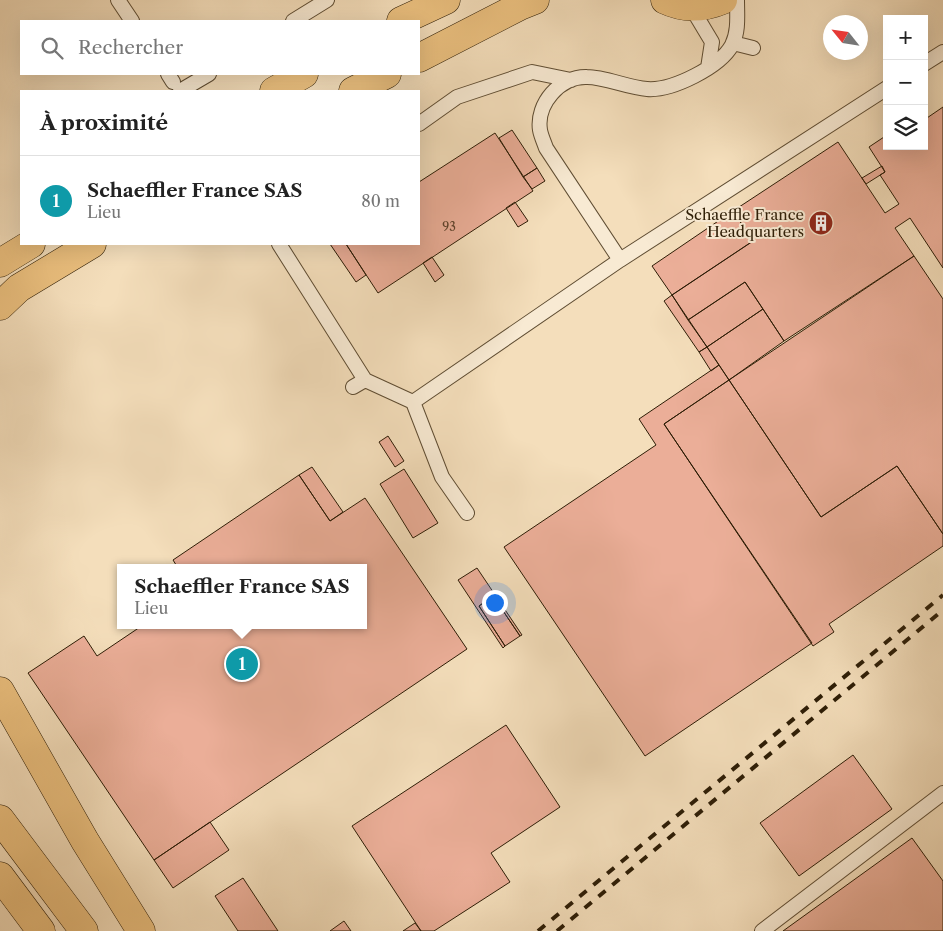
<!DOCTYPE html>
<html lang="fr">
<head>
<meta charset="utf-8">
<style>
	:root { --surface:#fff; --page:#f2f2f2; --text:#222; --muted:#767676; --line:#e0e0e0; --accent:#8f2418 }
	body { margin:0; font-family:"Libre Caslon Text",serif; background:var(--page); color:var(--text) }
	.controls { position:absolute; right:15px; top:15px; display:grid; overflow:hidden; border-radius:0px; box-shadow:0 5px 20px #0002 }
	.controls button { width:45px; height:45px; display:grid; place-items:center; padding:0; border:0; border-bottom:1px solid var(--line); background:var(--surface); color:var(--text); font:25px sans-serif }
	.compass { position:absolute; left:823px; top:15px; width:45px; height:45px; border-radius:50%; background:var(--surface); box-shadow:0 5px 20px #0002; rotate:300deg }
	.you { position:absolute; left:494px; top:602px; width:18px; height:18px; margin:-12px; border:4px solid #fff; border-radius:50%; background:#1a73e8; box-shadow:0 0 0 8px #1a73e833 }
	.badge { display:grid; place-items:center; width:32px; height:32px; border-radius:50%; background:var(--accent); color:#fff; font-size:16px; font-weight:700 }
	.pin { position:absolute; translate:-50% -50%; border:2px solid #fff; box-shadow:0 1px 5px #0006 }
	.popup { position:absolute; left:117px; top:564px; width:250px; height:65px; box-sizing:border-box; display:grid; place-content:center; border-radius:0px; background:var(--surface); filter:drop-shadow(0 1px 4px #0005); font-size:16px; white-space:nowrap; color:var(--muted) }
	.popup b { font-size:19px; color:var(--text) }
	.popup::after { content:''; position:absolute; left:50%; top:100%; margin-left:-10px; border:10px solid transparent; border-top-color:var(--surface) }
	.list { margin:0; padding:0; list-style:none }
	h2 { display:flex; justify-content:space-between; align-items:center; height:65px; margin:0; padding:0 20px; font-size:21px }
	h2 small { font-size:16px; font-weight:400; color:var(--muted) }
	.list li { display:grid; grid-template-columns:32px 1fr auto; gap:15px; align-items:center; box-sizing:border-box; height:90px; padding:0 20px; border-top:1px solid var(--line) }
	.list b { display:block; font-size:19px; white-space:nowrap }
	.list p { margin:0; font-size:16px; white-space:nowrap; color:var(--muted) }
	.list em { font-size:16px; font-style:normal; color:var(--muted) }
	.icon { flex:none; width:28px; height:28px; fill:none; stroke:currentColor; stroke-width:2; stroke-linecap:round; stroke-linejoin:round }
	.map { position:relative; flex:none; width:943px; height:931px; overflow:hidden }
	.search { position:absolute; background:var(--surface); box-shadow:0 5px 20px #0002; left:20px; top:20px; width:400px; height:55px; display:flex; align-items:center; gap:12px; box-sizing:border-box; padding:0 18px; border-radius:0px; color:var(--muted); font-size:19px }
	.panel { position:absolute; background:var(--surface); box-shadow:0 5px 20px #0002; left:20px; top:90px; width:400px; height:155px; border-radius:0px }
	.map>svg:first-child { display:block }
	.building { fill:#ebae98; stroke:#2d1d06 }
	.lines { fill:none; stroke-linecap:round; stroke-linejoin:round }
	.service-casing { stroke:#5f4d33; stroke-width:16 }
	.primary-casing { stroke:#2d1d06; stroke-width:29 }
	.trunk-casing { stroke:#2d1d06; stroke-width:29 }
	.service { stroke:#f8ead3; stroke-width:14 }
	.primary { stroke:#eabf7e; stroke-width:28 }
	.trunk { stroke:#eabf7e; stroke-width:28 }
	.rail { stroke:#2d1d06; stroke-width:4; stroke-dasharray:9 9; stroke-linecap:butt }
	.labels { text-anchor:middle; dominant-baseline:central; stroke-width:4; stroke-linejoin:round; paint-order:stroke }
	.number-label { font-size:12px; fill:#5c412a }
	.poi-label { font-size:15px; fill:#2d1d06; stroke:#f8ead3; text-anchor:end }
</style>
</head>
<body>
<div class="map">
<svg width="943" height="931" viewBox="0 0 943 931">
	<rect width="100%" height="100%" fill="#f4debb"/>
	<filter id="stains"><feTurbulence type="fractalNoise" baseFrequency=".004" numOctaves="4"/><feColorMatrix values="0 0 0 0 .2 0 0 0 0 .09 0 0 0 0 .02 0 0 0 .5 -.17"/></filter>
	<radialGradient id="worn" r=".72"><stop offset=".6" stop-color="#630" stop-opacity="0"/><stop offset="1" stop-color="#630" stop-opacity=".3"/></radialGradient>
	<path class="building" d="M943,107V268L910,218L895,228L914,256L784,341L745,282L688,320L672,295L753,241L733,211L838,142L885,213L899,204L880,175L885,172L869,147L887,135V146H924V120Z
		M512,130L537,168L523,177L499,138Z
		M495,133L533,191L378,293L346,244H419V182Z
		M882,166L885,172L866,184L862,178Z
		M537,168L545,181L532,189L523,177Z
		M515,202L528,221L518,227L506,208Z
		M733,211L753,241L672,295L652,266Z
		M330,244H346L366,275L356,282Z
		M914,256L943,299V534L897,466L821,517L729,380Z
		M432,257L444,275L435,282L423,263Z
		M745,282L763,309L707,347L688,320Z
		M672,295L707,347L699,352L664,301Z
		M763,309L784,341L729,380L707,347Z
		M707,347L719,365L711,371L699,352Z
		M719,365L729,380L664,424L812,643L645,756L504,547L656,445L639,419Z
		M729,380L821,517L897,466L943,534V546L829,624L834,632L813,646L664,424Z
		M388,436L404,461L395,467L379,442Z
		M312,467L343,512L330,521L299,475Z
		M404,469L438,523L413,538L380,484Z
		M299,475L330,521L365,498L467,649L154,860L28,673L84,636L97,656L143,625H363V568H178L173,560Z
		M477,568L522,635L520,636L493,596L479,606L505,646L503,648L458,580Z
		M493,596L520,636L505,646L479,606Z
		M506,725L560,807L491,853L510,882L434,931H421L352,826Z
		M853,755L892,809L799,876L760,823Z
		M210,822L229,850L173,888L154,860Z
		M912,838L943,881V931H783Z
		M243,878L278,931H238L215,896Z
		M344,921L351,931H330Z
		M415,923L421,931H403Z"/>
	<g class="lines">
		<defs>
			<path id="service" d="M118,0L132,21
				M737,0C737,15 739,31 732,45C720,67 672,91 647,89C629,88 605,77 587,77C560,76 536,104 540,130C541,136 544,142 546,148L620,260L887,88
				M691,7L712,42L708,68
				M293,21L327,0
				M733,43L753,48
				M924,64L943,52
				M168,74L173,82
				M180,91L209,74
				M419,124L457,97L532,72L571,80
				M279,244L365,380
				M353,387L365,380L413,402
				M467,513L442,477L413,402L620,260
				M762,931L943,793"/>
			<path id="primary" d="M665,0C684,9 704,8 723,0
				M401,21L446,0
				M419,58L520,6L535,0
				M274,91L304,74
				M353,91L387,74
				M0,263L31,244
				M0,306L19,288L92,244"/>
			<path id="trunk" d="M0,691L85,841L141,931
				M0,819L84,931
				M0,876L41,931"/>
		</defs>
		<use href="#service" class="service-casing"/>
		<use href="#primary" class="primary-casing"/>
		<use href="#trunk" class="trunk-casing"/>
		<use href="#service" class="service"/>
		<use href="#primary" class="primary"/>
		<use href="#trunk" class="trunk"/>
		<path class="rail" d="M538,931L943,595
			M557,931L943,610"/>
	</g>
	<defs>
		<symbol id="building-disc" viewBox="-11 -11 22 22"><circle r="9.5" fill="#8f2418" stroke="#f8ead3"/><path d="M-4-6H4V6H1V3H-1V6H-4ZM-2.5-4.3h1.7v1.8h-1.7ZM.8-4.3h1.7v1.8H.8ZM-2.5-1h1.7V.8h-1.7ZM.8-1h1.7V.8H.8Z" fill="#fff"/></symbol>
	</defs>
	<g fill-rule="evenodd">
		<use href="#building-disc" x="807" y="209" width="28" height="28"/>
	</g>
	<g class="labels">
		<g class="number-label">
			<text x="449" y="226">93</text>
		</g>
		<g class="poi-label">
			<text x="804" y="214">Schaeffle France<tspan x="804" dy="17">Headquarters</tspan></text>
		</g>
	</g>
	<rect width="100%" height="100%" filter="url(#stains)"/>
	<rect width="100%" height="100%" fill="url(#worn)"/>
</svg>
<div class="controls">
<button>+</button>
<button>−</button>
<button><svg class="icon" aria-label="layers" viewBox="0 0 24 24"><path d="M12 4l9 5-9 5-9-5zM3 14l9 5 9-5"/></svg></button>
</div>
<svg class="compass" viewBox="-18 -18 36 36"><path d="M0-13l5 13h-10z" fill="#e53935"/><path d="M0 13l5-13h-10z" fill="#767676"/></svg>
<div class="you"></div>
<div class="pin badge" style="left:242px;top:664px;background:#0f9aa8">1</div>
<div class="popup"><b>Schaeffler France SAS</b>Lieu</div>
<div class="search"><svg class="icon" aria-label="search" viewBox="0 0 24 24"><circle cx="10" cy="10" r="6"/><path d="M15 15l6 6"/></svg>Rechercher</div>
<section class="panel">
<h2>À proximité<small></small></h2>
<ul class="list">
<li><span class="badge" style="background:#0f9aa8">1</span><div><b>Schaeffler France SAS</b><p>Lieu</p></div><em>80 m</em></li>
</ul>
</section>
</div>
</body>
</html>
